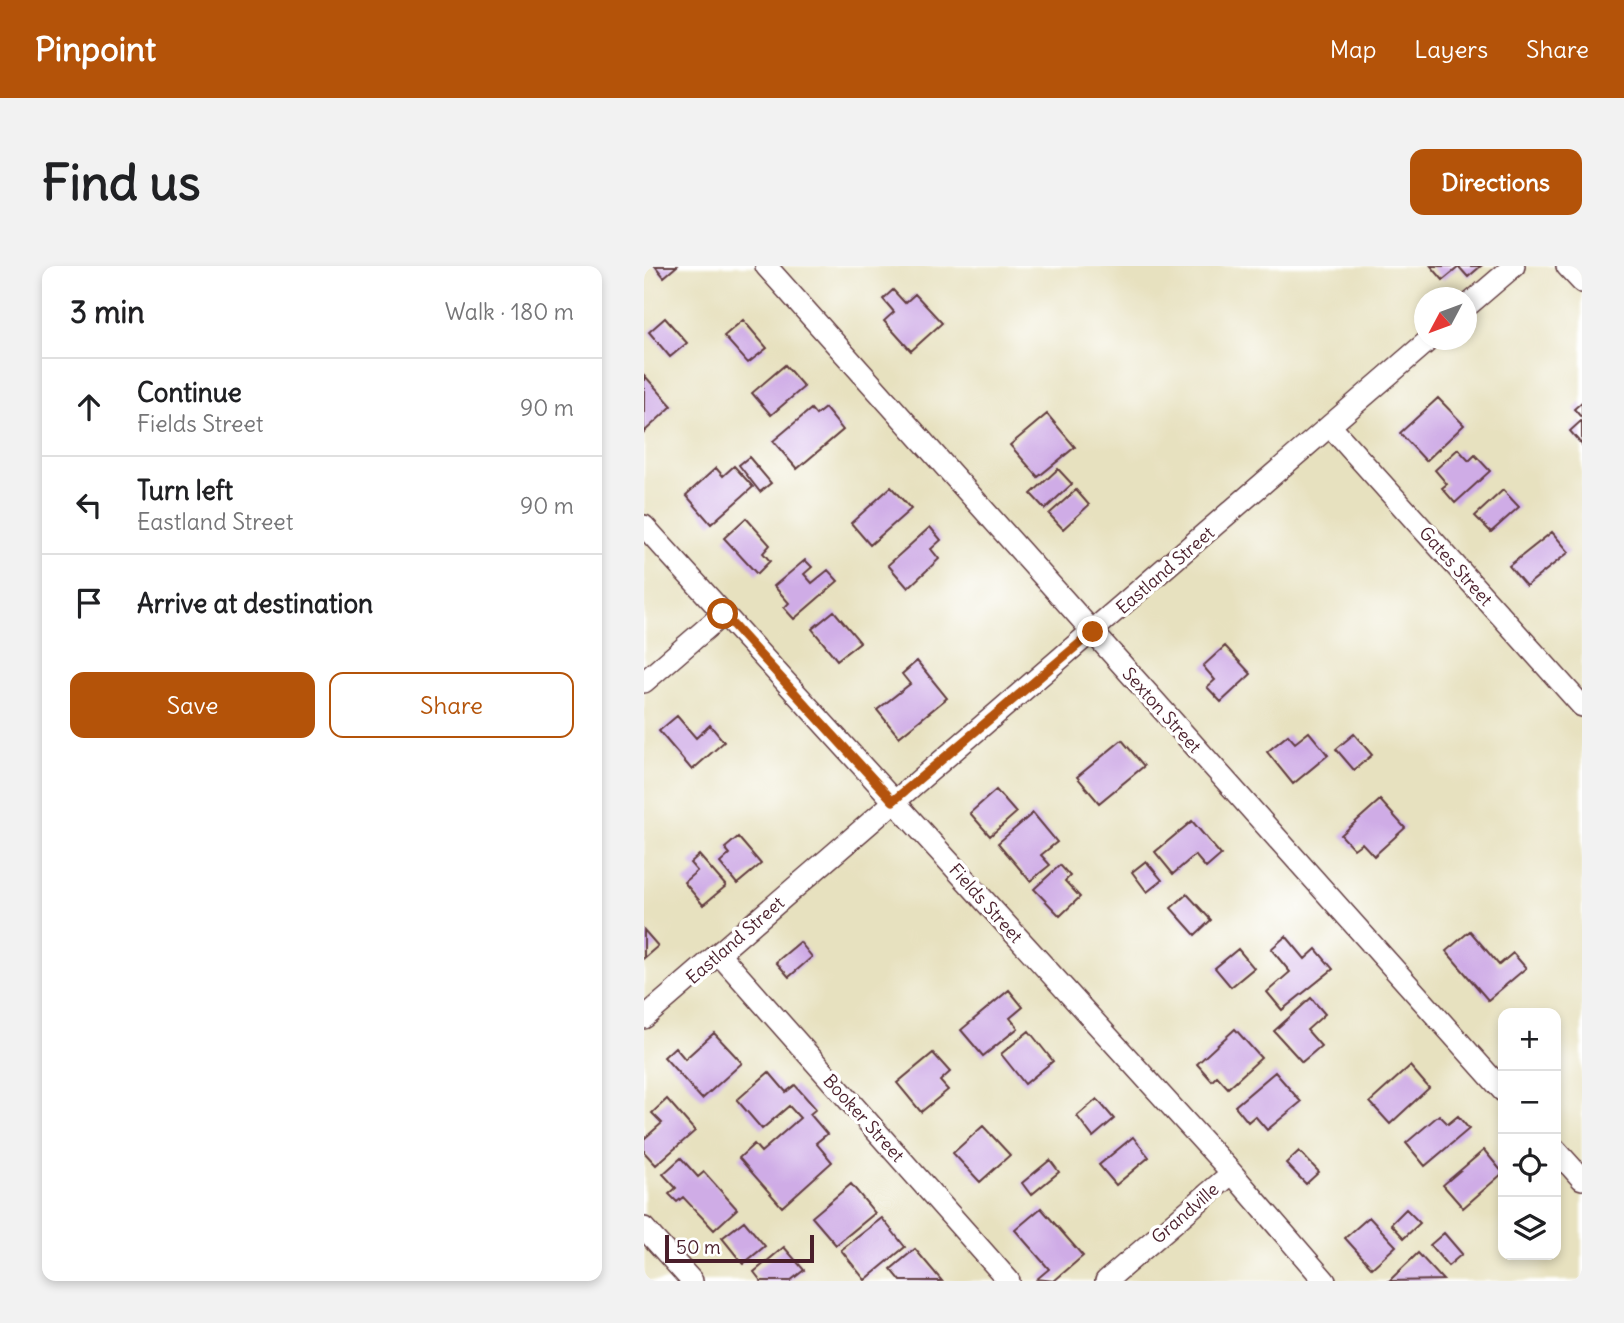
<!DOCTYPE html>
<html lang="en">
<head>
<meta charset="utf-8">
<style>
	:root { --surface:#fff; --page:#f2f2f2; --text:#202124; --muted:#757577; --line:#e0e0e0; --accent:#b45309 }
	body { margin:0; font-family:Delius,sans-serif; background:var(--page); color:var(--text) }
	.controls { position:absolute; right:21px; bottom:21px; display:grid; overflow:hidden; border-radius:14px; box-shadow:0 4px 10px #0003 }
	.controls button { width:63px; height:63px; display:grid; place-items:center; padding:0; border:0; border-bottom:2px solid var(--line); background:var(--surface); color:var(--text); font:35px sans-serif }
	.compass { position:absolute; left:770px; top:21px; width:63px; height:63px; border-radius:50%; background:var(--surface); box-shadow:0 4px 10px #0003; rotate:229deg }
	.scale { position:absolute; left:21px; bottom:18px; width:149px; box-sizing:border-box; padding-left:7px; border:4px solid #4a1f2b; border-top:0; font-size:19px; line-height:24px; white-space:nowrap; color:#4a1f2b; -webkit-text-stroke:5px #fff; paint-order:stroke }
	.stop { position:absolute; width:21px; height:21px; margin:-16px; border:5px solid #b45309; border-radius:50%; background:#fff }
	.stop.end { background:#b45309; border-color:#fff; box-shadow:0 2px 7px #0008 }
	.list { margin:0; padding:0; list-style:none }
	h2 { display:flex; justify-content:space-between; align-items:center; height:91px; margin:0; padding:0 28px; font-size:30px }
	h2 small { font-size:23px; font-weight:400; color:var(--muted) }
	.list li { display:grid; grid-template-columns:46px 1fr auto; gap:21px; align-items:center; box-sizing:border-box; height:98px; padding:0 28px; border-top:2px solid var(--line) }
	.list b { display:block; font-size:26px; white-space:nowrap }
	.list p { margin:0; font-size:23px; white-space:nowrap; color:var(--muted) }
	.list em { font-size:23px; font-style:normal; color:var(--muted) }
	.actions { display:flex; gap:14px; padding:21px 28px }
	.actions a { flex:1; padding:16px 0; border:2px solid var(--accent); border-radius:14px; text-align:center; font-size:24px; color:var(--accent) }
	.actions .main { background:var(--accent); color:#fff }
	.icon { flex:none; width:38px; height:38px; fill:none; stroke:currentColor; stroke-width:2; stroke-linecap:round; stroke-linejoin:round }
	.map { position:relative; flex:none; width:938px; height:1015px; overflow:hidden; border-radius:14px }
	header { display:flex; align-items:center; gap:42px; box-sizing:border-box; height:98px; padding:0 35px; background:var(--accent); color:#fff }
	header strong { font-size:33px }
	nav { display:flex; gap:38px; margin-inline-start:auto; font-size:24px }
	.intro { display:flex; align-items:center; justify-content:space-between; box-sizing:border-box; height:168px; padding:0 42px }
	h1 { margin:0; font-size:49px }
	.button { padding:18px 32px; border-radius:14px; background:var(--accent); color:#fff; font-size:24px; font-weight:700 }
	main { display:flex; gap:42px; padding:0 42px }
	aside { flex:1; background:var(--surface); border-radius:14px; box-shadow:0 4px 10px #0003 }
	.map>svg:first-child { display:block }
	.building { fill:#cface6 }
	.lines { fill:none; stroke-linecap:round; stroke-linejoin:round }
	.minor-casing { stroke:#623c41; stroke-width:24 }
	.minor { stroke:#fff; stroke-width:21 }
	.route { stroke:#b45309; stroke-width:9 }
	.labels { text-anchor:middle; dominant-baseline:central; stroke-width:7; stroke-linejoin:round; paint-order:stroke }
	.street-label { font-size:18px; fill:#4a1f2b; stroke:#fff }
</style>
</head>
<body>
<header>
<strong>Pinpoint</strong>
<nav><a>Map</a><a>Layers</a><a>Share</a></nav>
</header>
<div class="intro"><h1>Find us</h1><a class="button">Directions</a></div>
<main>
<aside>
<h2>3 min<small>Walk · 180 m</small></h2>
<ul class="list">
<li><svg class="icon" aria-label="ahead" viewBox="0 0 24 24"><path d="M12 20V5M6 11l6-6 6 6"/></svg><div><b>Continue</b><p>Fields Street</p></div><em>90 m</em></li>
<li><svg class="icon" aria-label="left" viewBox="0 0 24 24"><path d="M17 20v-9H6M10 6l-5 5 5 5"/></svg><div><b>Turn left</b><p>Eastland Street</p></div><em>90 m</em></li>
<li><svg class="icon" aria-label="arrive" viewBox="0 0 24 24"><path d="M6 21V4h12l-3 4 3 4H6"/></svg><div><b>Arrive at destination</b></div></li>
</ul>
<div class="actions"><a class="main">Save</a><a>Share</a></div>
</aside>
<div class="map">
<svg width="938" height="1015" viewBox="0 0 938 1015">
	<rect width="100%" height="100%" fill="#fff"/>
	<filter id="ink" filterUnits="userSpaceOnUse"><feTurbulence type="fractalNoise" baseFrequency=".0143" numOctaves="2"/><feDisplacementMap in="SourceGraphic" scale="14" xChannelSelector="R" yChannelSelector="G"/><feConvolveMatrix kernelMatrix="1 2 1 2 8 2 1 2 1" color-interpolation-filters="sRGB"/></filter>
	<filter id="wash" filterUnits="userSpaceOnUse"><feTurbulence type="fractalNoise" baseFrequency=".00686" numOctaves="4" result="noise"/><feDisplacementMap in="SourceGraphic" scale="28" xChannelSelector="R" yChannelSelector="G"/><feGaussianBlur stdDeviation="1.57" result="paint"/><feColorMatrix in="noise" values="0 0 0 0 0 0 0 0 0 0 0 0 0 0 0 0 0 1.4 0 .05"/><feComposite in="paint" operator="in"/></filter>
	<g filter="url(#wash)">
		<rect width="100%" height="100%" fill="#e7e1bf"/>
		<g id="blocks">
			<path class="building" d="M11,0H33L20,11Z
				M787,0H837L824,11L815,1L799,14Z
				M249,24L261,37L271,28L298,57L267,85L240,55L250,46L239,33Z
				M21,52L43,77L26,91L5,66Z
				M99,54L123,82L104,97L80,70Z
				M141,99L160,121L127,149L108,127Z
				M0,109L28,140L0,166Z
				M794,132L820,159L782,195L756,167Z
				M938,136V152L930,143Z
				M181,142L199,164L153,203L129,175L167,143L172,149Z
				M403,148L431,181L394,211L366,179Z
				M938,154V179L926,165Z
				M814,183L825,195L831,189L846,205L811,237L798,222L803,218L791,204Z
				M105,191L127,217L116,226L95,199Z
				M90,200L109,221L67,258L42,229L72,202L79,210Z
				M414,203L428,218L401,243L387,228Z
				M247,221L267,243L226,279L207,257Z
				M432,224L445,239L419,263L405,248Z
				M859,224L875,241L847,266L831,250Z
				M102,252L126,279L119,287L126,295L113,308L80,272Z
				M286,261L297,274L287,283L295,293L264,322L244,299Z
				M908,266L925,286L882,320L865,300Z
				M161,294L168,301L160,308L168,317L184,304L194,315L150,353L140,342L145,337L130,320Z
				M190,345L216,376L193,394L168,363Z
				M581,380L607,408L577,436L563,421L571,414L559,400Z
				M273,395L303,432L255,471L233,444L266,418L258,408Z
				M33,450L52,472L66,459L80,476L48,504L15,465Z
				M665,466L684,489L649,518L623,486L644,469L651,477Z
				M710,468L728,489L710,504L692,483Z
				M478,474L500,500L455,537L433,511Z
				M352,524L372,547L346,570L326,547Z
				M736,534L761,562L730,590L718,577L710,583L697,569Z
				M389,547L413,576L397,589L406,599L386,615L354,577Z
				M548,555L577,589L562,602L551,589L529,608L511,586Z
				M94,571L117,598L93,618L76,597L86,588L81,582Z
				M55,589L82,620L59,639L40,616L53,605L46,597Z
				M502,595L518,614L503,626L488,606Z
				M416,599L426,610L421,615L436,631L416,650L390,623Z
				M543,628L567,654L551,669L527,642Z
				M0,664L14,680L0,692Z
				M826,665L855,699L869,687L882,702L844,734L802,685Z
				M642,670L661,693L672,683L689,703L638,744L623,726L646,706L627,683Z
				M156,676L168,691L145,711L132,696Z
				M594,683L610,702L587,721L571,702Z
				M365,724L379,741L366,752L374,762L339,790L317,764Z
				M667,732L681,748L663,764L677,780L658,796L630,765Z
				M591,763L617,792L584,822L573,810L568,815L553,798Z
				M385,765L409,795L381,818L357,788Z
				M70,767L98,797L58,833L20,791L31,781L41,793Z
				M289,787L306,806L296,815L304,824L277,846L253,817Z
				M766,800L785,822L746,858L726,836Z
				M125,806L142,826L151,819L172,843L166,848L183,868L172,877L188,896L138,941L95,892L110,878L117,886L156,852L145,840L118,863L93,834Z
				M631,806L657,836L623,864L611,850L604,856L591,840Z
				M23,833L51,865L12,899L0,886V873L18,857L8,847Z
				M453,833L470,853L449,871L433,850Z
				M795,849L804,858L814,850L825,863L781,900L762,877Z
				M339,860L366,889L336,916L309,887Z
				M489,871L505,891L472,919L455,899Z
				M840,884L859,907L819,942L799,919Z
				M655,885L675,906L662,918L642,897Z
				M37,892L54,911L60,906L93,943L70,964L39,931L33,936L25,928L32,922L19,908Z
				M406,894L415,906L387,929L378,917Z
				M207,918L231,947L192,979L168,951Z
				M397,942L439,990L410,1015L393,1013L405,1003L371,964Z
				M762,943L776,957L760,972L747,958Z
				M725,951L752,980L728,1002L701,972Z
				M238,952L261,981L221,1014L197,984Z
				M100,955L121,980L99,998L78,972Z
				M800,967L818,988L804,1000L786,979Z
				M140,981L160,1004L146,1015H117L110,1006Z
				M271,983L298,1015H257L247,1003Z
				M774,987L799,1014L745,1015Z"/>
		</g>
	</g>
	<g filter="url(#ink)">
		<use href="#blocks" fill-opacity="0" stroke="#623c41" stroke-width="2"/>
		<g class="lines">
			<defs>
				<path id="minor" d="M122,0L859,825
					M923,0L938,16
					M822,41L870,0
					M686,160L938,440
					M0,260L588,907L681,1015
					M0,416L79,348
					M76,689L365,1015
					M0,752L785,74
					M912,884L938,913
					M0,962L48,1015
					M462,1015L588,907"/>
			</defs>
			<use href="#minor" class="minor-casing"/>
			<use href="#minor" class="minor"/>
		</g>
	</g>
	<g class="lines" filter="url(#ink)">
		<path class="route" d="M79,348L249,535L449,366"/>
	</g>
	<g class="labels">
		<g class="street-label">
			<text transform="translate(812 300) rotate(48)">Gates Street</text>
			<text transform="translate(521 304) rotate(-41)">Eastland Street</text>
			<text transform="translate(518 444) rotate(48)">Sexton Street</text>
			<text transform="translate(342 637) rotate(48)">Fields Street</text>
			<text transform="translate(91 674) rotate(-41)">Eastland Street</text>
			<text transform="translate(220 852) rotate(48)">Booker Street</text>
			<text transform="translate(541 947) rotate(-41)">Grandville</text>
		</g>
	</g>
</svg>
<div class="controls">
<button>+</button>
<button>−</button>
<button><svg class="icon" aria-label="locate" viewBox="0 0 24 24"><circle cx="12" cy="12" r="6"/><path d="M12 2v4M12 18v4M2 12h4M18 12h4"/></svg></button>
<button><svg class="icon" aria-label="layers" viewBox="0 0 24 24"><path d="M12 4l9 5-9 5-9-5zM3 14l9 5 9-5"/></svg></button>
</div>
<svg class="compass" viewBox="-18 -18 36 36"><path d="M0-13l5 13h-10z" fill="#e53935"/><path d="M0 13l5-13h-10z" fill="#757577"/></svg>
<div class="scale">50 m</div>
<div class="stop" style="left:79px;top:348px"></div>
<div class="stop end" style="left:449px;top:366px"></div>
</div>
</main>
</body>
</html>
